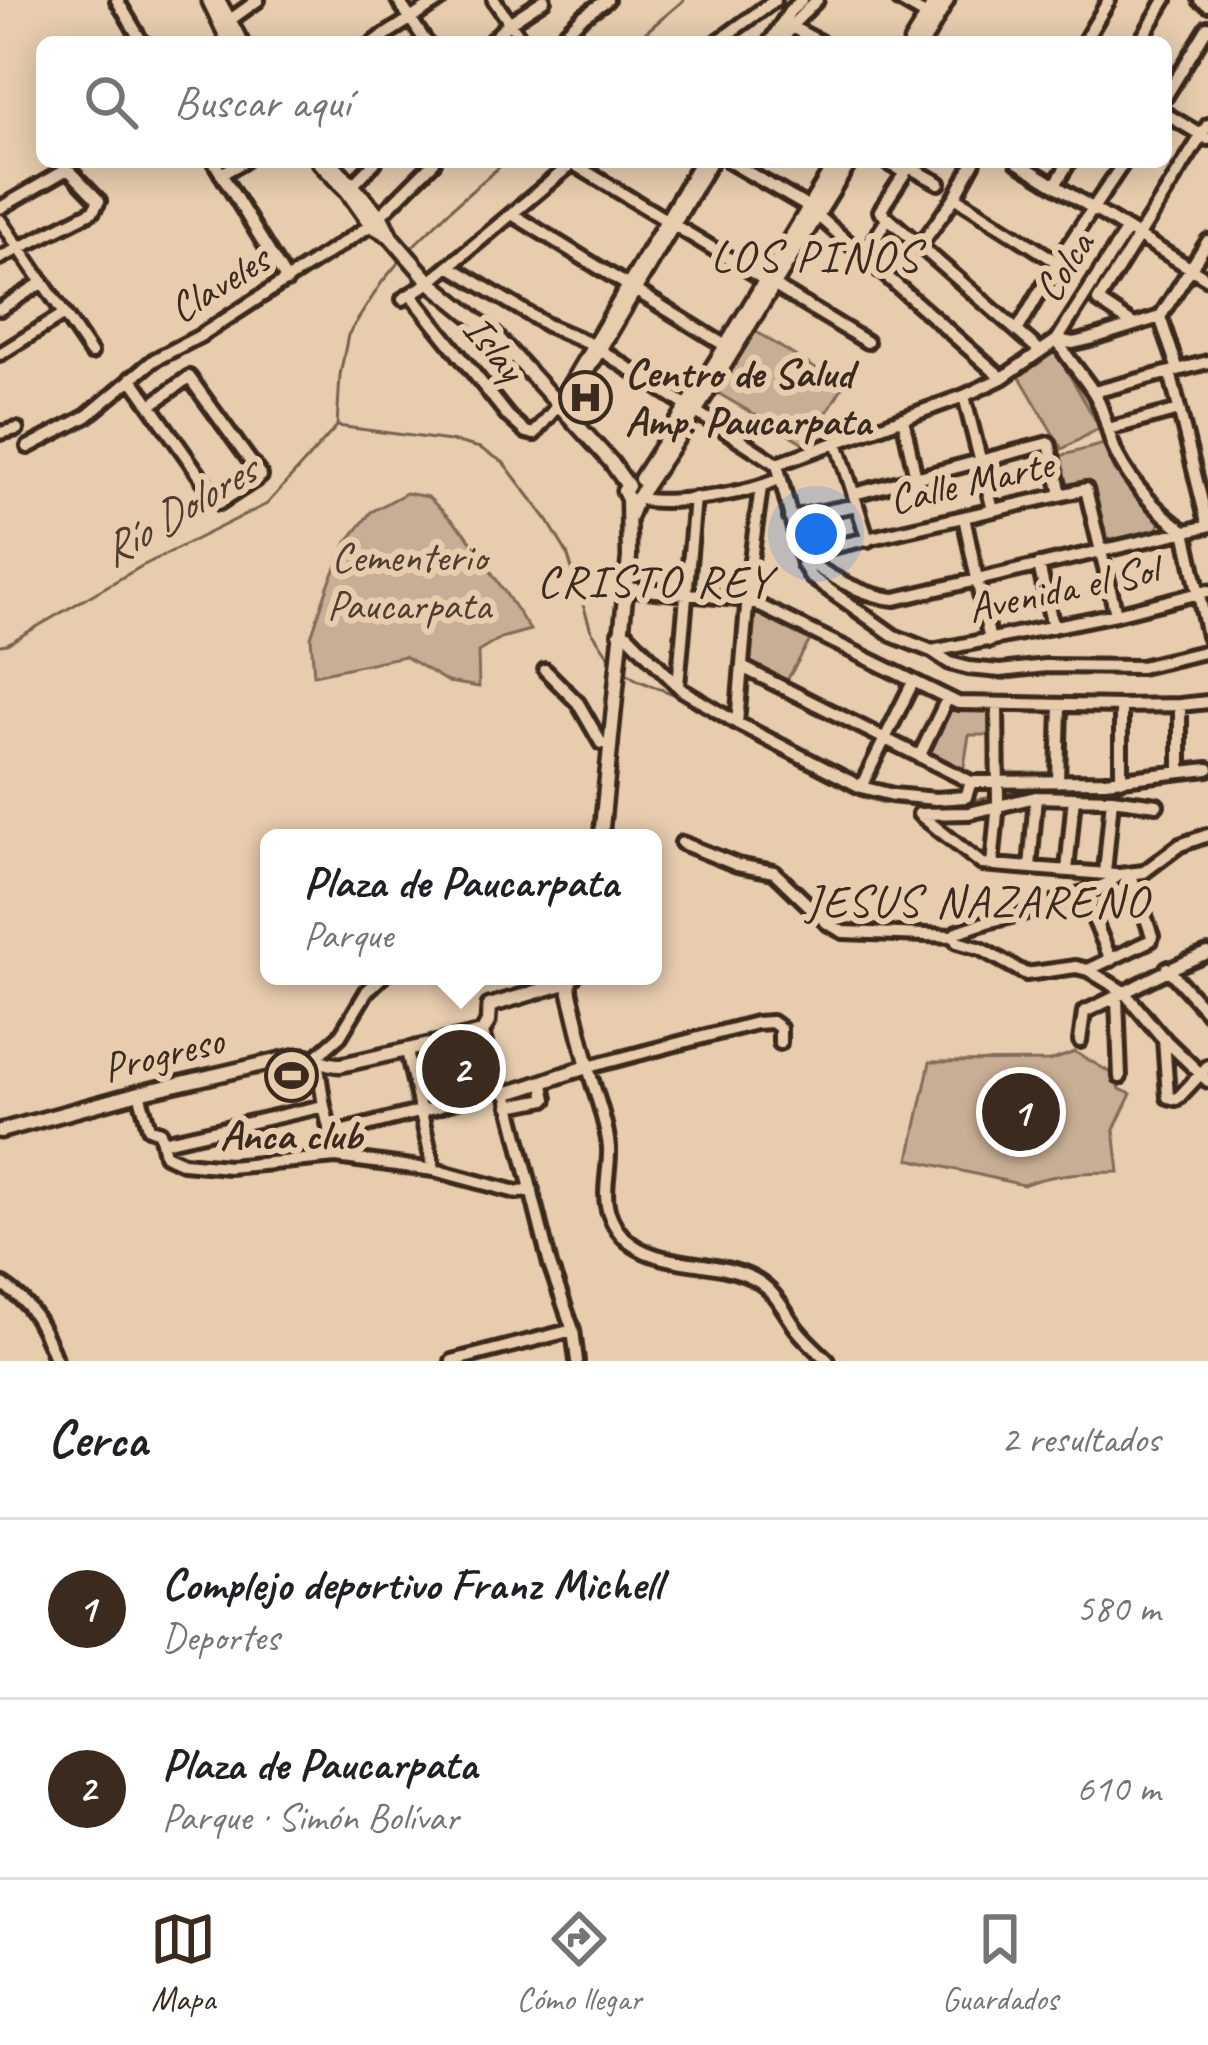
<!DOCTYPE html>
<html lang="es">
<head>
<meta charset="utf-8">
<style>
	:root { --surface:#fff; --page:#f6f6f6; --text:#202124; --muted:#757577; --line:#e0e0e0; --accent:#3b2a1e }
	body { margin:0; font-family:Caveat,sans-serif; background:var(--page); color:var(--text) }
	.you { position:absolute; left:816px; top:534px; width:42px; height:42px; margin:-30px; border:9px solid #fff; border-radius:50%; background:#1a73e8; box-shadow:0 0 0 18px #1a73e833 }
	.badge { display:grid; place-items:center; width:78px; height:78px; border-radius:50%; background:var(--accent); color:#fff; font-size:39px; font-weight:700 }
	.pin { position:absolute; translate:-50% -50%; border:6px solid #fff; box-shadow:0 3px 12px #0006 }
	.popup { position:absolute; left:260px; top:829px; width:402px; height:156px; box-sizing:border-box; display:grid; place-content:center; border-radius:18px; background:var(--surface); filter:drop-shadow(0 3px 9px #0005); font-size:39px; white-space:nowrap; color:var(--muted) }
	.popup b { font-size:45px; color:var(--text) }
	.popup::after { content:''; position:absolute; left:50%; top:100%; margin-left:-24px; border:24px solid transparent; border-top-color:var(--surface) }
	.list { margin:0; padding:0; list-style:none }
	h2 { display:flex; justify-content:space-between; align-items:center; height:156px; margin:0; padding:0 48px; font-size:51px }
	h2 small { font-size:39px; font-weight:400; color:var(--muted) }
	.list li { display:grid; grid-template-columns:78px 1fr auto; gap:36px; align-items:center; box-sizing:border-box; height:180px; padding:0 48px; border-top:3px solid var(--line) }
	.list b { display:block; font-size:45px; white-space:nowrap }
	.list p { margin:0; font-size:39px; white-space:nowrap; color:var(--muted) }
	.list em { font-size:39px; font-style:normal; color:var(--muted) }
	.icon { flex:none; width:66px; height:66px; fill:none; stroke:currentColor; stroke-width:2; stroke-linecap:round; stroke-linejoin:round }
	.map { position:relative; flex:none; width:1208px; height:1361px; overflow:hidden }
	.search { position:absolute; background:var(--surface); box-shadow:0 6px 30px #0003; left:36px; right:36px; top:36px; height:132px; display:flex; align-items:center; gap:30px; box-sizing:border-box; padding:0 42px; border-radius:18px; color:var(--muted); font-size:45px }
	.sheet { height:516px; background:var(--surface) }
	nav { display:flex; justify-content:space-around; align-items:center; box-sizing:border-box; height:168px; border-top:3px solid var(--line); background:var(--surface); font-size:33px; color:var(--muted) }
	nav a { display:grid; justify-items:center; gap:6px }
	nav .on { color:var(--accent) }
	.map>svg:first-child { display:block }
	.green { fill:#c8ae94; stroke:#826c59; stroke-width:3 }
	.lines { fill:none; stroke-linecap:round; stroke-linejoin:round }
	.stream { stroke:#766250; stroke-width:3 }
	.minor-casing { stroke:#3b2a1e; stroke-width:20 }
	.major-casing { stroke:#3b2a1e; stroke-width:21 }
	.minor { stroke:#e7ccae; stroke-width:10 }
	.major { stroke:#e7ccae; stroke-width:12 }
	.labels { text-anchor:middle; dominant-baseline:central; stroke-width:12; stroke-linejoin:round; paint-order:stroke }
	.street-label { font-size:42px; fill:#3b2a1e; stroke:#e7ccae }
	.poi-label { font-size:42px; font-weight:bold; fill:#3b2a1e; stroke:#e7ccae; text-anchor:start }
	.park-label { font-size:42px; fill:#503e30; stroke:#e7ccae }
	.neighbourhood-label { font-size:45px; letter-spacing:3px; fill:#3b2a1e; stroke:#e7ccae }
	.water-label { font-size:45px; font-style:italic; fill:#4f3d2f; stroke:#e7ccae }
</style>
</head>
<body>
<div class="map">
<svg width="1208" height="1361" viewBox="0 0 1208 1361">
	<rect width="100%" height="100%" fill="#e7ccae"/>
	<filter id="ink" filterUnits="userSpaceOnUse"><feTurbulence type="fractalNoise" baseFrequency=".00833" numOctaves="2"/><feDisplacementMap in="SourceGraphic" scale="24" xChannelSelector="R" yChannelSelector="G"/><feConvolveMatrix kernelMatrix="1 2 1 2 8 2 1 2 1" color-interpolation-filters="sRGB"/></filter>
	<g filter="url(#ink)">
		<path class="green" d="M755,331L843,386L807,445L716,392Z
			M1055,350L1100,428L1062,449L1017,372Z
			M1104,444L1115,471L1160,522L1157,530L1112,540L1104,536L1088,484L1081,482L1064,486L1056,457Z
			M406,493L428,497L466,534L530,630L501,638L478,652L479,687L448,682L404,656L314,675L311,637L328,586L347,542L371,512Z
			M753,609L812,637L786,682L748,663Z
			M947,705L967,711H994V735H969L963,773L924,753Z
			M475,1040L480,1043L491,1085L445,1097L441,1095L431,1054L435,1049Z
			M1075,1052L1113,1074L1120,1089L1131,1094L1114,1129L1119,1172C1086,1172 1054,1173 1023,1185L909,1159L930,1062L1050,1061Z"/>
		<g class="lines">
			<path class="stream" d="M634,42L684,0
				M409,250L452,208L505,162
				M337,426L457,442L480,448L503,462L548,521L567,553L591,630L614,664
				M0,645L7,644L142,566L267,504L337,426L340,375L348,335L382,282L403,257
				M622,670L637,680L689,700L734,731L859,796L884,803L914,806L947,805L992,797
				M1192,776L1208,775
				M1001,795C1052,782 1106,788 1158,780"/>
			<defs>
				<path id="minor" d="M117,0L142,42
					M398,0L426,42
					M494,0L523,42
					M899,0L927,16H934
					M1200,0L1208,5
					M786,24L820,42
					M223,25L258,0
					M374,42L440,0
					M490,42L509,23L544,0
					M556,42L582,17L607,0
					M717,42L775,0
					M770,42L790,11L802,0
					M782,42L791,26L817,0
					M1084,42L1109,0
					M1140,42L1165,0
					M1166,96L1208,27
					M1166,114L1208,139
					M214,162L287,281
					M730,162L808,207L1002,378
					M886,162L905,173
					M912,162L880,211L1039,350
					M1017,162L1208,279
					M572,163L867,342
					M909,167L939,183
					M221,174L243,162
					M1055,185L1069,162
					M349,189L375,162
					M955,197L1057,262
					M0,208L66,170L71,172L99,201L93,211L0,258
					M512,214L729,348
					M0,220L91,353
					M1126,231L1057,340C1067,359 1083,375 1094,393C1106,412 1107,435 1117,455C1131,483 1159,514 1185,531L1208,636
					M920,246L955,197L974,162
					M864,257L887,219
					M449,266L547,325L591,344L777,464
					M411,295L508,416L526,432L534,434L558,405L700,162
					M403,299L430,282L574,162
					M0,309L43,282
					M1160,317L1178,370
					M1134,325L1098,301L1208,125
					M1017,331L1057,262L1124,162
					M0,354L64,314
					M131,378L219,503L261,476L189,377L151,405
					M1094,392L1208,362
					M964,396L993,510
					M558,405L572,398L711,162
					M903,418L916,478
					M1108,429L1179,410
					M0,433L17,429
					M837,442L868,540
					M28,447L87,416L154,360L200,336L371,225L434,162
					M777,464L803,564L811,577L894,636L932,651L950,663L969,668L1000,671L1046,666L1141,667L1208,651
					M777,464L964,396L1002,378L1057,340L1073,343L1090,339L1160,317L1208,241
					M854,494L1049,443L1061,494
					M638,498C666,507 755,493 780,478
					M964,517L990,641
					M790,518L857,505
					M801,554C820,574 867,597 895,599L1208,526L1170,372
					M801,554L1086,489L1116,614
					M1039,565L1053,627
					M625,588L748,600L958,703L1121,706L1180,705L1208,702
					M619,633L628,635L682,690L737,723L861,787L893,795L936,799L966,797L971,782
					M932,651L1116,614L1208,591
					M742,667L971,782L1105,781L1208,769
					M545,670L578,703L601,743L611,744
					M678,685L695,498
					M1121,706V780
					M737,723L751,560L761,487
					M920,755L947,699
					M1180,771V705
					M1058,782L1060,705
					M861,787L913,682
					M919,814L969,813L1036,797L1112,799L1157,805
					M919,814L982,864L1119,875
					M682,843L737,865L774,872L827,923L843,932L954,936L957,942L981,949L1026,974L1076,967L1088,970L1124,992L1161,1036L1208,1081
					M992,865L998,803L997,706
					M1030,868L1036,797
					M1067,871L1074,797
					M1105,873L1112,799
					M1083,893L1111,960
					M954,936L957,932L987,922L1023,913L1083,893L1107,884L1119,875L1144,872L1180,845L1208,835
					M1167,968L1208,1013
					M1088,970L1151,940L1152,936L1131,875
					M1117,998L1120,1077
					M1164,1038L1168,1097L1176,1099L1179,1097L1208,1066
					M1080,1041L1084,1012C1127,993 1164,969 1208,953
					M780,1043V1028L772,1022L756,1023L588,1067C595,1093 607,1122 609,1148C610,1169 602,1193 609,1213C631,1275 707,1254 754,1279C776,1291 782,1308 796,1328C805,1340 817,1350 828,1361
					M426,1046L440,1105
					M407,1051L434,1170
					M315,1058L340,1036L367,991L383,976
					M317,1060L324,1106L336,1157
					M139,1093L149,1128L160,1132L165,1155L183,1163L229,1167L336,1157L434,1170L516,1192L532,1190
					M507,1093L550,1265L573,1330L577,1361
					M509,1106L546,1099L543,1085
					M332,1134L438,1107L495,1087
					M163,1142L324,1106
					M0,1283C34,1304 42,1326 56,1361
					M452,1361L573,1330"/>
				<path id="major" d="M209,0L229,42
					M218,0L241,42
					M911,42L937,0
					M923,42L947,0
					M319,162L347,191L371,225L390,236L430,282L496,336L611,462L628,486
					M331,162L381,217L390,235
					M641,479L726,346L836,162
					M629,518L636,500L695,412L850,162
					M601,838L629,557L628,499L624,491L628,486
					M569,982L489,1006L488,1022L482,1033L495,1087L507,1093C536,1086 558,1075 588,1067L570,993L569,982L574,976
					M0,1131L139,1093L297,1056C313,1054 324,1066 341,1065L482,1033"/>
			</defs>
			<use href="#minor" class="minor-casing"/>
			<use href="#major" class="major-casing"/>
			<use href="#minor" class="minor"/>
			<use href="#major" class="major"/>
		</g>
	</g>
	<defs>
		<symbol id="hospital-ring" viewBox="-11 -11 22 22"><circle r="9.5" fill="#e7ccae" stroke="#3b2a1e" stroke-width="1.5"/><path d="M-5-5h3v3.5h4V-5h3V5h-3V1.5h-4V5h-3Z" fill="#3b2a1e"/></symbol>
		<symbol id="stadium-ring" viewBox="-11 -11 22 22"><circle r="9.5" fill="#e7ccae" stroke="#3b2a1e" stroke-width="1.5"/><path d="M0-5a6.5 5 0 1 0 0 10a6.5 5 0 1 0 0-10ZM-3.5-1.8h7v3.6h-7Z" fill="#3b2a1e"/></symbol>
	</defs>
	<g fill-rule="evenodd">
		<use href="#hospital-ring" x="556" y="368" width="59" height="59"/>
		<use href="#stadium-ring" x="262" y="1046" width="59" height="59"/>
	</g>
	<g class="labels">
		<g class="street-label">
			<text transform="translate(1064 267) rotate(-57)">Colca</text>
			<text transform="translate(219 284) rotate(-32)">Claveles</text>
			<text transform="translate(494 348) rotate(51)">Islay</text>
			<text transform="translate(971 482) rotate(-13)">Calle Marte</text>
			<text transform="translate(1063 589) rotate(-12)">Avenida el Sol</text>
			<text transform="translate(163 1054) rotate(-14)">Progreso</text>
		</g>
		<g class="poi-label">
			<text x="625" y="373">Centro de Salud<tspan x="625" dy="48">Amp. Paucarpata</tspan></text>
			<text x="291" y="1135" text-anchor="middle">Anca club</text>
		</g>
		<g class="park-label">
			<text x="409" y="557">Cementerio<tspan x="409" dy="48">Paucarpata</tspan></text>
		</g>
		<g class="neighbourhood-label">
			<text x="816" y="256">LOS PINOS</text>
			<text x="655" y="581">CRISTO REY</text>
			<text x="978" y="901">JESUS NAZARENO</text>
		</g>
		<g class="water-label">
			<text transform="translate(178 511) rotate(-31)">Río Dolores</text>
		</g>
	</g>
</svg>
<div class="you"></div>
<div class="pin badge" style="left:1021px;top:1112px">1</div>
<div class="pin badge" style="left:461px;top:1069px">2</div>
<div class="popup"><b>Plaza de Paucarpata</b>Parque</div>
<div class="search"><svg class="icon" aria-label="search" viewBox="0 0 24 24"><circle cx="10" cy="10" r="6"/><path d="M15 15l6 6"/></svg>Buscar aquí</div>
</div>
<section class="sheet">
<h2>Cerca<small>2 resultados</small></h2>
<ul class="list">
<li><span class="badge">1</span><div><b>Complejo deportivo Franz Michell</b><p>Deportes</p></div><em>580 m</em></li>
<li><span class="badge">2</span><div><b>Plaza de Paucarpata</b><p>Parque · Simón Bolívar</p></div><em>610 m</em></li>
</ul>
</section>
<nav>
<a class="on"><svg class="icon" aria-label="map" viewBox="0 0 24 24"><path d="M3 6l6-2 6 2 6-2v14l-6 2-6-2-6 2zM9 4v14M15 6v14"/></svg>Mapa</a>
<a><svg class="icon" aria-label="directions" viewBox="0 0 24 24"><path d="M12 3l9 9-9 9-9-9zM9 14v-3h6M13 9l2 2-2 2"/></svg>Cómo llegar</a>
<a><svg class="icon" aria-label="saved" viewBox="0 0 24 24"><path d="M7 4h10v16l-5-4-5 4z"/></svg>Guardados</a>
</nav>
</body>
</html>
